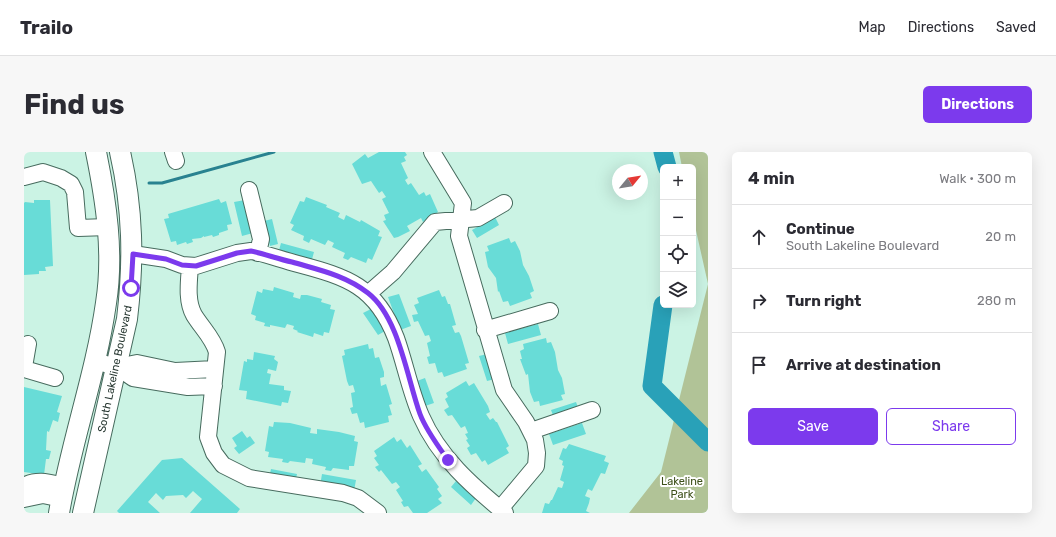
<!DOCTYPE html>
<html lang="en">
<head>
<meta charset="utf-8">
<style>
	:root { --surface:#fff; --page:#f7f7f7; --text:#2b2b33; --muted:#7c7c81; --line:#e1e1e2; --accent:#7c3aed }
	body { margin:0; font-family:Rubik,sans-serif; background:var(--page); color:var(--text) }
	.controls { position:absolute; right:12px; top:12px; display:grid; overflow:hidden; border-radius:6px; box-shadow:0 4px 16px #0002 }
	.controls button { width:36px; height:36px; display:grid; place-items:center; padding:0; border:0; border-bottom:1px solid var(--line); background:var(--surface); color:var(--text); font:20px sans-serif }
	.compass { position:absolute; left:588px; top:12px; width:36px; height:36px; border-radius:50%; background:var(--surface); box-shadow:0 4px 16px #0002; rotate:60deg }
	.stop { position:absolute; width:12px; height:12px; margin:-9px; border:3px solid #7c3aed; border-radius:50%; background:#fff }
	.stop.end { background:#7c3aed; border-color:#fff; box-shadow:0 1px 4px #0008 }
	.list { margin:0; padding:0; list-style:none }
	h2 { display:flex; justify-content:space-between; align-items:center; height:52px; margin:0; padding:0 16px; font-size:17px }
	h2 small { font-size:13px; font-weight:400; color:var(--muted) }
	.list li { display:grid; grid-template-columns:26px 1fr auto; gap:12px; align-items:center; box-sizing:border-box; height:64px; padding:0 16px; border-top:1px solid var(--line) }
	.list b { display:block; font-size:15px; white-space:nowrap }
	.list p { margin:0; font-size:13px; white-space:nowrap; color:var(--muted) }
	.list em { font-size:13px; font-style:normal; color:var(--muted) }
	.actions { display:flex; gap:8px; padding:12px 16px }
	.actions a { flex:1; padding:9px 0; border:1px solid var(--accent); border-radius:6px; text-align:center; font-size:14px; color:var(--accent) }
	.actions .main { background:var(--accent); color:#fff }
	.icon { flex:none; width:22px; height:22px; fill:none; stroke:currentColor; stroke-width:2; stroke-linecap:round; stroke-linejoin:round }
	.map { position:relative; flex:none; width:684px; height:361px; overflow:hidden; border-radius:6px }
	header { display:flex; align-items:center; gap:24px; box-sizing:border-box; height:56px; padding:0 20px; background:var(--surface); border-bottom:1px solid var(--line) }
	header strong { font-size:19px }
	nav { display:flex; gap:22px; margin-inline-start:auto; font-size:14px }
	.intro { display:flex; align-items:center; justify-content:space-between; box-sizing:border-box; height:96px; padding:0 24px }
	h1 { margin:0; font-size:28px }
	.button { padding:10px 18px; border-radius:6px; background:var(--accent); color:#fff; font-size:14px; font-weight:700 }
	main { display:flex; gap:24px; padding:0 24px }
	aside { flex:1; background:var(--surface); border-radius:6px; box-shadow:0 4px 16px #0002 }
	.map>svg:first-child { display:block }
	.green { fill:#b1c397 }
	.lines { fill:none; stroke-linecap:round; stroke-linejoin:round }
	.stream { stroke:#298290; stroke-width:3 }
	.river { stroke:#29a1b8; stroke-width:19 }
	.building { fill:#68dcd7 }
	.minor-casing { stroke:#476b5e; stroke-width:18 }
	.major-casing { stroke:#476b5e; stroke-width:22 }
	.minor { stroke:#fff; stroke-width:16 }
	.major { stroke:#fff; stroke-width:20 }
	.route { stroke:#7c3aed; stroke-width:5 }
	.labels { text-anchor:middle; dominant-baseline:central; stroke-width:4; stroke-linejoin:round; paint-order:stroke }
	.street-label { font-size:11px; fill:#2a3a34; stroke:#fff }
	.park-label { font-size:11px; fill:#3d501a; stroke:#fff }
</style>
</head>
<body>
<header>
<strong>Trailo</strong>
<nav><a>Map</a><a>Directions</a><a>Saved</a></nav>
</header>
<div class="intro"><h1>Find us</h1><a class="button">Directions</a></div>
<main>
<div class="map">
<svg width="684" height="361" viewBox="0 0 684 361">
	<rect width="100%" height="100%" fill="#cbf3e4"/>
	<path class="green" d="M655,0H684V361H605L637,320L684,132L669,65V15H658Z"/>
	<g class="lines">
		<path class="stream" d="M125,31H138L250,0"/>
		<path class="river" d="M639,0L643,15
			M639,153L628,234L684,290"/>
	</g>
	<path class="building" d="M355,0H381L383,3L380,5L382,9L377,11L384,26L381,28L384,33L387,31L395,43L400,40L402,44L406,42L414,60L399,70L397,66L383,74L386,79L374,85L370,86L359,69L362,68L360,63L365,61L358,47L362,45L358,39L355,41L347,29L338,32L328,12L341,2L344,6Z
		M282,45L303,53L302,55L316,61L314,65L320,68L322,63L336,70L337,68L356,79L354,84L358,85L348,108L344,106L342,111L327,105L324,108L319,106L321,101L308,95L310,91L304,88L301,93L287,87L285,91L279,88L280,84L267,78L270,73L266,71L276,49L280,50Z
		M195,47L197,51L202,49L208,72L203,73L204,78L195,81V83L189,85L188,83L180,85V84L177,86L168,87L169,90L163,92L162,90L153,93L152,89L147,90L140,67L145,66L144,62Z
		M10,48H26L29,114L21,115L22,119H15V122L0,123V51L1,50L10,51Z
		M221,48L229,81L218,84L210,50Z
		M471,65L475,73L453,86L448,78Z
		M248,67L254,92L246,94L240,69Z
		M485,86L487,91L491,89L496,99L499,113L505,124L510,139L506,141L508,146L486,154L484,149L479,150L475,139L474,140L472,126L464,115L461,100L465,99L463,94Z
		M257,91L290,100L287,111L254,102Z
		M250,135L270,141L269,145L276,147L277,143H283L298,147L297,150L307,153L306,157L311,158L305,181L300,180L299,184L290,181L289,185L273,180L274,179L269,177L270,174L263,172L261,176L246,173V175L240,174L241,171L231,168L232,164L227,162L233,139L238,141L239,137L249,139Z
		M415,138L418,145L421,144L424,152H426L432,173L428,174L431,181L435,180L437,184L445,211L441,212L443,217L420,225L418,220L414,221L411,211L405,212L403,205L406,204L403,191L407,189L405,183L401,184L394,169L390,170L388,163L394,162L390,153L395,151L393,146Z
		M375,142L387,174L376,178L364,145Z
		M347,157L361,179L354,183L339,161Z
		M514,172L517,183L484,192L481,181Z
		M522,186L523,191L527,190L531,200L534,218L538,226L541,242L537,243L539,248L516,254L515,249L510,250L506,240L504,222L502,223L496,207H498L496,199L500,197L499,192Z
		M344,192L345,197L349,196L351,206L355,205L360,220V225L356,226L357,234L362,232L368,252L365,253L368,263L364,264L365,270L341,276L340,270L336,271L333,261L328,262L326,256L329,255L327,241L331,240L329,233L325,234L323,229L318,204L321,203L320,198Z
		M230,200L251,204L250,207L254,210L252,219L244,217L243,221L247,222L245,232L260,234V238L267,239L264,251L258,250L257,254L222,247L223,239L215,238L220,209L223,210V207L229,208Z
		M463,202L471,227L463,229L455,204Z
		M401,226L410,251L401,254L393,229Z
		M442,229L445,234L450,231L464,254L466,260L462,262L466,268L469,266L472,270H473L485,294L482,296L485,301L464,313L461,308L458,310L452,301L447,303L443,296L446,294L442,288L444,287L441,282L444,281L441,274L437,276L428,263L424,264L420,258L425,255L421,247L424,245L422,241Z
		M0,235L38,244L33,260L36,261L34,270L29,268L25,280L23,279L22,298L27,299L25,307H22L20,323L0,320Z
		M552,250L555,258L530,266L527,258Z
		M250,270L266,271L287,276L286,281L293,282V277L315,280L331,284L330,289L334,290L330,314H325V318L309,316L307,319L301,318L302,315L288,312L289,307L282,306L281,311L266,309L264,311L258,310L259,307L244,305L245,300L241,299L245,274L249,275Z
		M558,271L562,282L529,293L525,282Z
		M218,279L223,286L226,284L231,291L215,302L210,296L213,294L208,286Z
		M370,285L373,290L377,287L383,296L386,293L398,312L394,314L398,320L402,317L415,335L413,337L418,344L414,347L418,351L403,361H389L384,354L380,355L377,350L379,349L372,338L376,335L372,330L368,332L357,318L355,320L351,315L355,313L350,306L353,304L350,299Z
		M545,292L582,304L580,309L585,311L581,322L577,321L568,339L564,337L561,344L566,346L565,351L562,359L566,361H518L521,351L525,352L527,348H528L534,335L538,336L540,330L536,328L540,314L538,313L539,309L535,307L539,296L542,297Z
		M158,306L216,357L213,361H166L178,347L169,339L162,346L159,343L142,344L139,348L132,341L124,350L136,361H95L93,359L138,308Z
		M247,317L273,322L271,331L245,326Z
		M298,322L332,328L330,339L296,334Z
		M432,329L452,346L447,353L427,335Z"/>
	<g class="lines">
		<defs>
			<path id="minor" d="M149,0L152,9
				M408,0L439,51L435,84L480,238L502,270L511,288L513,301L512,314L476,357
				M0,25L19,20L37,26L47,32L51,40L54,76L84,75
				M225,38L237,87L234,101
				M109,102L142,107L158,113L172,114L213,101L227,99C243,102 258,108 274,112C323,125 352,134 372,186C381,211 386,239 397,264C415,305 447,333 481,361
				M166,114C165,129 162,149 170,163C178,176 189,186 193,200L184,285L190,301L199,313L225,326L319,341L334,346L354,361
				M345,141L369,120L411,70L454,66L480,51
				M461,178L526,159
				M70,209L93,215L109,226L164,235L190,234
				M0,215L4,192
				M93,215L113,211L151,219L191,217
				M0,217L31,226
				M507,279L568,258
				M0,334C13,326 27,331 41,334
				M0,347L19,343L38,347"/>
			<path id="major" d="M35,361C47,290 72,222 82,151C90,101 82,49 72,0
				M59,361L103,167C110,109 109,57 96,0"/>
		</defs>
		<use href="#minor" class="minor-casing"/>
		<use href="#major" class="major-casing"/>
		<use href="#minor" class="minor"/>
		<use href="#major" class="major"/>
	</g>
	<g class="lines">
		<path class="route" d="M107,136L109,102L142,107L158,113L172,114L213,101L227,99C241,102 254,107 268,110C295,118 321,123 344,141C375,165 383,226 396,262C402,278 414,294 424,308"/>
	</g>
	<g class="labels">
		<g class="street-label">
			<text transform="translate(91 217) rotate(-78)">South Lakeline Boulevard</text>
		</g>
		<g class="park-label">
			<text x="658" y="329">Lakeline<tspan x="658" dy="13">Park</tspan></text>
		</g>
	</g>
</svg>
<div class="controls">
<button>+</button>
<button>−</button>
<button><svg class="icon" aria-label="locate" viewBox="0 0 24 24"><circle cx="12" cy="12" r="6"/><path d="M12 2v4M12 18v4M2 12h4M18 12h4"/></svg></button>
<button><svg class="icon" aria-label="layers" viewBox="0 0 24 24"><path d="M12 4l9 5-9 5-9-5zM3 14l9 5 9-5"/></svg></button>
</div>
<svg class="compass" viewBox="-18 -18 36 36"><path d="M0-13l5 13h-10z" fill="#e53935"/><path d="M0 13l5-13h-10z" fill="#7c7c81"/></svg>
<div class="stop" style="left:107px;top:136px"></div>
<div class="stop end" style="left:424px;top:308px"></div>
</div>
<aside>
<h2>4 min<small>Walk · 300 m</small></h2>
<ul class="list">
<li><svg class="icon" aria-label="ahead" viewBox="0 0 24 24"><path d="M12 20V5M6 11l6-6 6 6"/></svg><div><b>Continue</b><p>South Lakeline Boulevard</p></div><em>20 m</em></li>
<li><svg class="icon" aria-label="right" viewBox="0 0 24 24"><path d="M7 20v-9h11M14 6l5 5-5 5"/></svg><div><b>Turn right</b></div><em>280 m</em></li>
<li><svg class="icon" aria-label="arrive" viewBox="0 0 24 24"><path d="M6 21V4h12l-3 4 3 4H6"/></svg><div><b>Arrive at destination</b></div></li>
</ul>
<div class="actions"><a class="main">Save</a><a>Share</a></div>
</aside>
</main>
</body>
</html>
